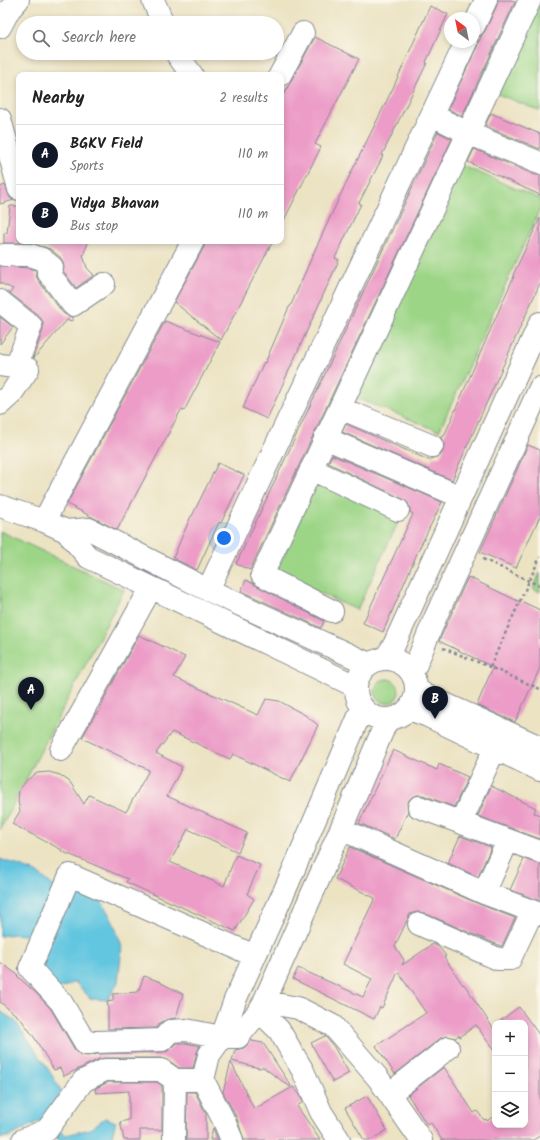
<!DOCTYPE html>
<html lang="en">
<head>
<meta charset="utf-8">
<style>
	:root { --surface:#fff; --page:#f2f2f2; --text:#222; --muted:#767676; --line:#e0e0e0; --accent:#111827 }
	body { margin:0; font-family:Kalam,sans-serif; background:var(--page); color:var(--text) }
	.controls { position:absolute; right:12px; bottom:12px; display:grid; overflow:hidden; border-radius:8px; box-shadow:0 2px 6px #0003 }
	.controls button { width:36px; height:36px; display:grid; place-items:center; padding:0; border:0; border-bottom:1px solid var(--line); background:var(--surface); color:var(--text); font:20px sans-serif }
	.compass { position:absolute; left:444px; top:12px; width:36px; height:36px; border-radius:50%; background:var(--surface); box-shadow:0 2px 6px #0003; rotate:327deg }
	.you { position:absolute; left:224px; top:538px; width:14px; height:14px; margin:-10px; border:3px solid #fff; border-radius:50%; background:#1a73e8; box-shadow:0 0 0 6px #1a73e833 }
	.badge { display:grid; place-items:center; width:26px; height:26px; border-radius:50%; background:var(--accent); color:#fff; font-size:13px; font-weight:700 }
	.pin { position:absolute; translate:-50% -33px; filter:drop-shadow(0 1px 2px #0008) }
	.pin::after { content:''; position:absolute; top:21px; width:14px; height:12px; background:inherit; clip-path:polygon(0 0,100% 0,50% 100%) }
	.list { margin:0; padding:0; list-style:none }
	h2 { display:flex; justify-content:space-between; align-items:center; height:52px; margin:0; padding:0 16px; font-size:17px }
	h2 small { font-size:13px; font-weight:400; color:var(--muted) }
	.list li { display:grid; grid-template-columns:26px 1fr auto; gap:12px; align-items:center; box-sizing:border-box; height:60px; padding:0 16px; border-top:1px solid var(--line) }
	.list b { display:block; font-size:15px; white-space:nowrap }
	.list p { margin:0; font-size:13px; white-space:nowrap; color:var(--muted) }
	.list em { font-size:13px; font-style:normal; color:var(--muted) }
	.icon { flex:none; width:22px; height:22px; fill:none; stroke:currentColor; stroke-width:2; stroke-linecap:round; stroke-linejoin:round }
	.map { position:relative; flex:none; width:540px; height:1140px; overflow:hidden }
	.search { position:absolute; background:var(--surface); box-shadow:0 2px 6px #0003; left:16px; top:16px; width:268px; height:44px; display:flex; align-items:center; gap:10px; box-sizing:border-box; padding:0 14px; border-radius:22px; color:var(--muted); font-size:15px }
	.panel { position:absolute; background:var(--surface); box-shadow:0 2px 6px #0003; left:16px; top:72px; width:268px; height:172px; border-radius:8px }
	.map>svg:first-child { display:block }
	.green { fill:#9dd587; stroke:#5c8272 }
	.water { fill:#62c6e0; stroke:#3e7a9f }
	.building { fill:#ec9cc7 }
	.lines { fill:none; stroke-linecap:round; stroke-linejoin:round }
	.minor-casing { stroke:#848990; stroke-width:24 }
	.path { stroke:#848990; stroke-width:2.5; stroke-dasharray:3 3; stroke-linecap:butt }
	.minor { stroke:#fff; stroke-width:22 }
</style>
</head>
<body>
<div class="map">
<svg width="540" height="1140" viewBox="0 0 540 1140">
	<rect width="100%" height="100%" fill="#fbf7ec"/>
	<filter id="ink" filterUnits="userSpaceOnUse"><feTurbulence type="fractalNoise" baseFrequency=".025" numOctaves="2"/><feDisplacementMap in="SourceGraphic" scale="8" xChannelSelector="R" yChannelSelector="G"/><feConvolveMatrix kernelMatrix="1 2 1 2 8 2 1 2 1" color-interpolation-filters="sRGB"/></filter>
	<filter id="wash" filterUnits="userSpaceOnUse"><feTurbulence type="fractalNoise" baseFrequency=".012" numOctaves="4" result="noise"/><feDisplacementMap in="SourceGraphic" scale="16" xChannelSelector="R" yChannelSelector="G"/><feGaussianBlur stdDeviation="0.9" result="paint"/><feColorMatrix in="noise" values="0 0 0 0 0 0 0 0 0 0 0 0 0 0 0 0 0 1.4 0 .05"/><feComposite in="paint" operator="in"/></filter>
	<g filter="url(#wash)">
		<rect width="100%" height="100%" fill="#ece3c3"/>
		<path class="green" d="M540,0V111L495,93Z
			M461,165L540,199V209L439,431L354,397Z
			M319,477L401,516L357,610L276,573Z
			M0,531L124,590L0,830Z
			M540,573V592L533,589Z
			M375 691a12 12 0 1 1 24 0a12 12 0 1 1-24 0Z"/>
		<path class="water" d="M0,859L36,872L57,889L33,936L15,934L0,936Z
			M75,890L97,894L112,919L122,946L118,982L108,1000L91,999L75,982L57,990L46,981L40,959Z
			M0,1011L15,1021L48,1069L62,1092L43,1119L11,1136L0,1138Z
			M105,1118L116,1122L111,1138L112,1140H58L56,1130L66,1135L90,1129Z"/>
		<g id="blocks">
			<path class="building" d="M498,0H512L515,2L462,116L448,109L477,47L481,36L485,31L497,5Z
				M430,6L448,14L426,62L427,63L382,155L383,156L359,203L361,204L335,258L339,260L267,419L243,408L264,362L265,363L289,307H290L315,250L346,183L393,88Z
				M315,37L359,59L315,144L321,147L281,226V99Z
				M491,113L540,134V149L485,126Z
				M438,132L452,139L250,570L236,564Z
				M474,149L535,175H540V195L468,162Z
				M5,185L10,198L14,200L0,204V187Z
				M10,206H19V241H89L83,255L87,268L94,275L76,288L63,271L64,268L63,262L60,257L50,249L30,243H4V233H7Z
				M540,218V283L452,480L342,432L346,424L431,461L432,458L440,456L443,451L444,445L441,438L442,436H444L514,276L513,275Z
				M205,241H273L221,340L174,302L204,247Z
				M0,266L28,268L36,270V275L38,280L63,313L68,316L73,317V321L67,320L34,358H33L43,330V322L39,316L10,293L13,289L0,283Z
				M0,317L13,327L0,344Z
				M165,321L220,342L184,411L181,410L117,530L67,504Z
				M528,445L540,450V516L516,568L480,552Z
				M332,455L442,502L419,549L383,632L363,623L413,514L410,512V509L408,503L403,499L328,463Z
				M218,463L244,475L221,523L219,522L197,570L173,558L191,516H192Z
				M468,577L522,603L523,602L540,610V668L515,722L477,705L493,667L439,641Z
				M246,580L324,621L321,628L241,591Z
				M139,635L185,657L174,677L258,715L266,699L279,701L305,715L318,725L290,782L233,754L230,759L172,732L156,753L182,767L167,796L247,833L238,852L188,829L170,862L224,886L236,855L260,865L247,894L254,899L235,931L126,882L128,879L61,851L62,850L12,824L20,811L18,801L19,790L27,780L37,773L49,772L60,775L70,782L84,804L89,795L126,812L149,770L82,738L96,713L98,714L105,697Z
				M393,750L437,770L439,764L468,777L454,807L423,795H417L411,798L407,803L408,811L395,839L359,823Z
				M491,786L536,808L534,813L540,815V839L478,816Z
				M460,836L491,847L478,877L448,863Z
				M350,847L479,904L515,918L502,946H501L424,913L417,912L410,914L395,946L404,960L402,965L433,944L439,947L446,956L444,957L463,985L464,984L495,1031V1052L476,1025L460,1037L459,1035L455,1038L447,1036L441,1038L395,1074L376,1046L426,1013L398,972L382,1008L380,1007L374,1019L293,979L298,968L363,997L372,979L343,964L375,898L335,879Z
				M524,859L540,864V901L510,890Z
				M0,962L18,975L17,976L37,994L51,1009L75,1050L81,1055L88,1056L97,1054L162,1052L168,1051L176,1043H185L200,1046L197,1052L193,1068H179L168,1060L161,1058H105L99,1059L64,1076L60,1068L54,1070L34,1037L20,1018L0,1002Z
				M144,976L161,982V983L183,994L176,1018L169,1019L161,1022L156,1028L108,1029V1008L107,1002L113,1001V994L138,992Z
				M519,1007L540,1036V1136L533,1140H442L431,1123L427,1125L408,1095L444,1067L474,1113L477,1111L484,1120L486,1119L487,1121L495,1115V1125H525V1023H497Z
				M325,1036L334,1047L349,1073L333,1082L311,1043Z
				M252,1040V1041L263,1043L291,1086L290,1087L263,1067L259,1068L232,1061L235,1050L244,1048Z
				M231,1062L254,1109L293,1087L300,1095L303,1102L297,1106L320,1140H244L236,1116L223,1092Z
				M108,1082H157L162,1086V1130H140V1140H124L120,1122L129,1120V1091L96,1093L95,1089Z
				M187,1092H195L206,1114V1140H186Z
				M367,1096L387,1130L371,1140H364L345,1108Z
				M213,1128L218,1140H210Z"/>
		</g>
	</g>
	<g filter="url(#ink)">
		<use href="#blocks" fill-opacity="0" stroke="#848990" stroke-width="1"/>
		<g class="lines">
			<defs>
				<path id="minor" d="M153,0L163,23
					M474,26L486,0
					M0,27L9,10L18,0
					M176,53L192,75
					M280,75L303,33
					M432,115L468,133L540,163
					M0,119L19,189
					M4,255H30L42,259L52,267L48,272L73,305L104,284
					M0,301L31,326L16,367
					M0,365L28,369L11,394L0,404
					M340,408L432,446
					M325,438L461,497
					M311,469L398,510
					M0,506L44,521L66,531L88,557L355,686
					M44,521L193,241
					M66,531L89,529L208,590L369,664
					M208,590L466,42
					M332,611L262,575L530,0
					M356 689a30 30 0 1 1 60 0a30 30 0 1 1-60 0Z
					M385,659L394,645L540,323
					M412,674L436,616L540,388
					M416,689L425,695L540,747
					M362,709L288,883L235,1000L222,1037H238L259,1011L264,1002L341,829L387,720
					M409,709L428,716L540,770
					M61,750L151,588
					M419,807L540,852
					M461,822L495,748
					M341,829L484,893L540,914
					M484,893L508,840
					M419,924L498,959H510L532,912
					M264,1002L298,1008L333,1026L378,1078L421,1140
					M259,1011L279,1030L303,1071L321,1112L339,1140
					M203,1080L224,1121L232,1140
					M397,1088L448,1048
					M23,1140L47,1130L83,1081L105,1070H161L175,1080H203L209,1055L222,1037L186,1030L170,1031L162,1040L96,1042L86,1044L61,1002L30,968L70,875L255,956
					M174,1140L175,1080"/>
			</defs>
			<use href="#minor" class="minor-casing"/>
			<path class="path" d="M483,559L540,586
				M443,648L490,667L540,689
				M490,667L540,557"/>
			<use href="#minor" class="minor"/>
		</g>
	</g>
</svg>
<div class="controls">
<button>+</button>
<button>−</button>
<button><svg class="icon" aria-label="layers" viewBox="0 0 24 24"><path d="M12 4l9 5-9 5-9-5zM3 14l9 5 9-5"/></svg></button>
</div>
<svg class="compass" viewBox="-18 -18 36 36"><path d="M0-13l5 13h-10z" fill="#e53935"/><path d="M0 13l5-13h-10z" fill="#767676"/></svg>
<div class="you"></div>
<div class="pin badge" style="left:31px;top:710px">A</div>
<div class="pin badge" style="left:435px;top:719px">B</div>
<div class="search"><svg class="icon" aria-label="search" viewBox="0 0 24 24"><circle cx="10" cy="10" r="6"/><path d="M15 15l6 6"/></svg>Search here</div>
<section class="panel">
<h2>Nearby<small>2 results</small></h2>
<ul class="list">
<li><span class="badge">A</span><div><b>BGKV Field</b><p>Sports</p></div><em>110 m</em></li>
<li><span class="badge">B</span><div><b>Vidya Bhavan</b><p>Bus stop</p></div><em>110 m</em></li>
</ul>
</section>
</div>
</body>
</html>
